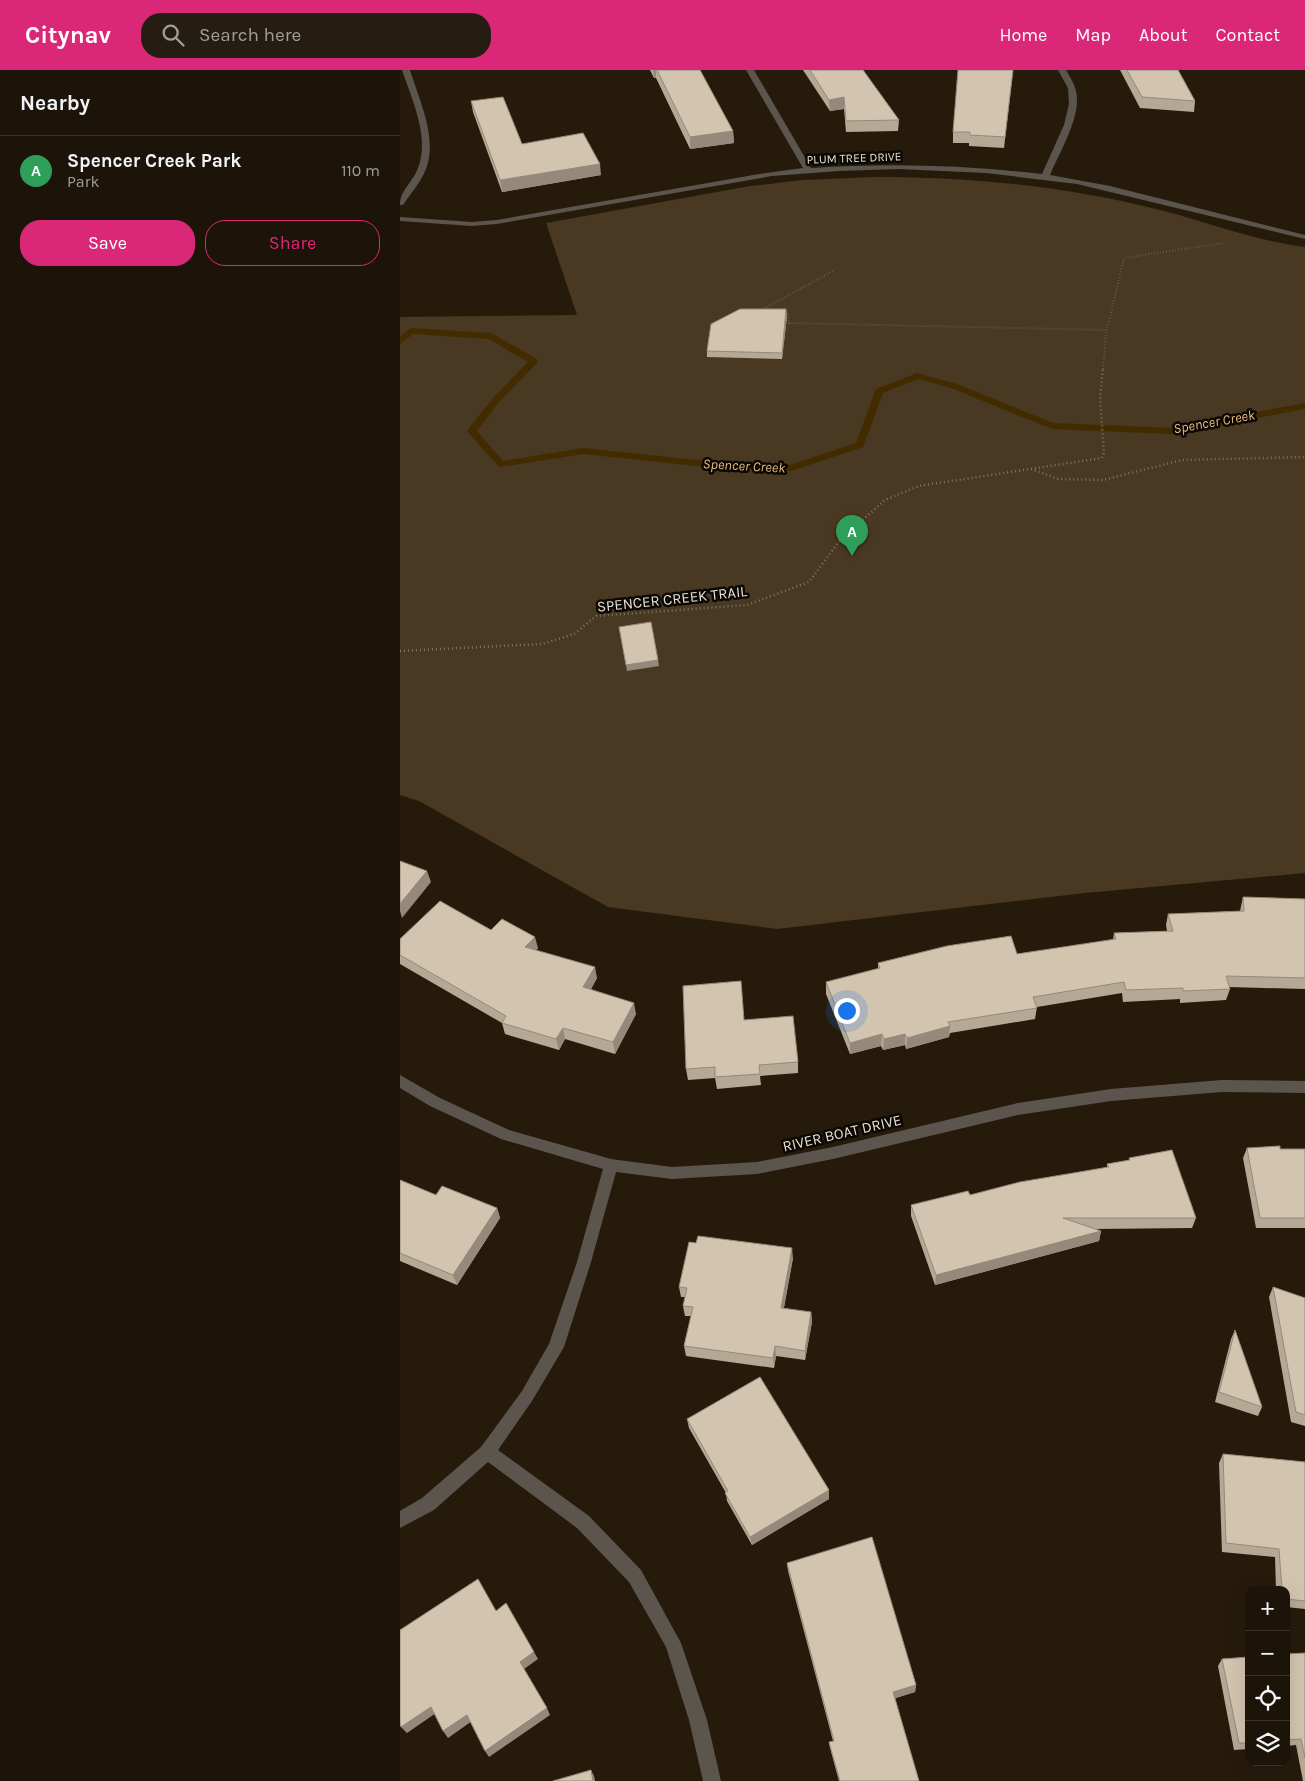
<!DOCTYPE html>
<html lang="en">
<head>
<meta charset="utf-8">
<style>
	:root { --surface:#1c1408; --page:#251d12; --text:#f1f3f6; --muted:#a09e9c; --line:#3a3329; --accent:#db2777 }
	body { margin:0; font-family:Karla,sans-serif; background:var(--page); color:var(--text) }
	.controls { position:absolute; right:15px; bottom:15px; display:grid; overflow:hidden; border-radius:10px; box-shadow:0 5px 20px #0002 }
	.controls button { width:45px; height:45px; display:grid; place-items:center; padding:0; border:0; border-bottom:1px solid var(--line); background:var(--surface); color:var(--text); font:25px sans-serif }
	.you { position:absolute; left:446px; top:940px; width:18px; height:18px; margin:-12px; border:4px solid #fff; border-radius:50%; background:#1a73e8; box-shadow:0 0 0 8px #1a73e833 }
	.badge { display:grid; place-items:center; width:32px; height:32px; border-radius:50%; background:var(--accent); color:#fff; font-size:16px; font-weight:700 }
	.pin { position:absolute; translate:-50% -41px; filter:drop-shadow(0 1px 2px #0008) }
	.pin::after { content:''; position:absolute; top:26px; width:18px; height:15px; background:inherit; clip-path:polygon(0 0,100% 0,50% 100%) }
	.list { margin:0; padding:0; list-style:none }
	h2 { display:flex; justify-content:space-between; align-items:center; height:65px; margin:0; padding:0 20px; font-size:21px }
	h2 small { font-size:16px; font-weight:400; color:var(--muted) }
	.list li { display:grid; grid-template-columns:32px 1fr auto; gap:15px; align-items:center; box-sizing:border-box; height:70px; padding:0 20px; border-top:1px solid var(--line) }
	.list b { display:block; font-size:19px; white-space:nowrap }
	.list p { margin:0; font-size:16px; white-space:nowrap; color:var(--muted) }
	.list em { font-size:16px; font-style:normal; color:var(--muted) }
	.actions { display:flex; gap:10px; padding:15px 20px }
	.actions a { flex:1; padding:11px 0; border:1px solid var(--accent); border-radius:20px; text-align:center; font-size:18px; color:var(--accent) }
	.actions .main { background:var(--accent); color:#fff }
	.icon { flex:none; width:28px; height:28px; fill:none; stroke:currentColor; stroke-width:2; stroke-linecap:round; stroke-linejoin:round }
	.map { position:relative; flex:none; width:905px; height:1711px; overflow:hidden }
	header { display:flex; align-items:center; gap:30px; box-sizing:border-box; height:70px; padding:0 25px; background:var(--accent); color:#fff }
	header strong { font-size:24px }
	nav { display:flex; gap:28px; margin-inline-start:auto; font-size:18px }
	.search { width:350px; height:45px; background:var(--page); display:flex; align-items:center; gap:12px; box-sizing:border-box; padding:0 18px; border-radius:20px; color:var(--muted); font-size:19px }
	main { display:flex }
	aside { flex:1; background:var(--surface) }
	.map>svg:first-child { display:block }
	.green { fill:#493922 }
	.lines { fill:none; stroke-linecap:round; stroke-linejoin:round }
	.stream { fill:#432b00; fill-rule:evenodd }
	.path-far1 { stroke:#7e7567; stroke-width:2; stroke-dasharray:0.5 2.5; stroke-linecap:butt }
	.path { stroke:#7e7567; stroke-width:2.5; stroke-dasharray:1 3; stroke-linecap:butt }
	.minor { fill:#5b554e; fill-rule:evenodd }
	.wall { fill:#b5a996 }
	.shaded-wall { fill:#94897a }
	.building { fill:#d3c4af; stroke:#94897a }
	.labels { text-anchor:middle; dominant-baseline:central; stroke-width:5; stroke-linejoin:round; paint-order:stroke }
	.far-street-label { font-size:12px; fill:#e7e0d5; stroke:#0b0703 }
	.far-water-label { font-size:14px; font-style:italic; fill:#e8bc7d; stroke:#0b0703 }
	.street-label { font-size:15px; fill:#e7e0d5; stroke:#0b0703 }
</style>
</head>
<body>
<header>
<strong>Citynav</strong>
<div class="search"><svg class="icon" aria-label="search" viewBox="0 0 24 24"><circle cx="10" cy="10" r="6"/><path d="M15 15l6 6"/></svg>Search here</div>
<nav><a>Home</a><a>Map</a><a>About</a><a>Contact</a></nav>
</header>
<main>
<aside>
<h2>Nearby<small></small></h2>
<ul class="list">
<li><span class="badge" style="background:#2e9e5b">A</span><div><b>Spencer Creek Park</b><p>Park</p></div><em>110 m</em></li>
</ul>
<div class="actions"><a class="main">Save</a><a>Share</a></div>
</aside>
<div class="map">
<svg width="905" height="1711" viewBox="0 0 905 1711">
	<rect width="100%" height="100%" fill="#261b0b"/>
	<path class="green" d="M475,107C564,107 653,115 739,135C795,147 848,170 905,177V803L685,823L377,859L208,837L19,731L0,725V247L177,245L146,153L350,116L403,110Z"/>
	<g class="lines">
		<path class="stream" d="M11,258L91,263L137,289V293L98,333L77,361L103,391L183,378L296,390L390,395L456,373L476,319L517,303L557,314L653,353L772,358L905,333V339L772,364L652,359L551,318L518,309L483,323L463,377L391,401L296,396L183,384L101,397L98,396L67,361L92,329L128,292L89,269L13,264L0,274V266Z"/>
		<path class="path-far1" d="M361,240L435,200
			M383,242L388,243L389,253L707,260
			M703,299L706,264L724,188L823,173"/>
		<path class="path" d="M631,399L658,409L703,410L782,390L905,387
			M0,581L142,574L174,564L196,546L347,535L409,512L440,470L485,430L519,416L702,388L704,382L700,329L703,297"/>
		<path class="minor" d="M2,0H10C19,30 38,67 26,99C21,112 11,123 3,135H0C0,120 13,112 18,98C30,67 12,30 2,0Z
			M346,0H354L411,98C488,93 565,95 642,104L664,55L669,34L668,18L658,0H666C670,7 674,13 676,21C682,46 659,83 650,105L710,116L905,165V169L677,114L586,103L498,99L439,101L372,106L97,154L72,156L0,151V147L72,152L97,150L359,104L403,98Z
			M0,1005L40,1028L109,1060L211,1089L272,1097L357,1092L433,1077L618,1033L711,1019L822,1010L905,1011V1023L822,1022L711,1031L618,1045L433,1089L357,1104L272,1109L216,1102L191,1192L164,1277L132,1331L98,1380L189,1446L241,1500L281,1573L307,1650L321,1711H303L289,1650L266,1577L229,1512L177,1458L88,1392L34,1440L0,1458V1441L22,1428L81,1377L122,1321L149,1274L177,1192L203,1099L101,1069L30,1036L0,1018Z"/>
	</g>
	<path class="wall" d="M250,0H300L333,61L334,73L290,79L256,8H254Z
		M403,0H463L499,50L498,61L446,62L444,39L430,41Z
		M613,0L604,78L569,76V73H553V62Z
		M720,0H778L795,31L794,42L740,38Z
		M71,31L122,74L201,105L102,122L73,42Z
		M386,239L387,246L382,289L307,287V281Z
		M843,827L905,829V919L829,917L830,919L826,930L780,933V929L723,932L722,923L637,937L635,949L550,963L549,967L506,979L505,975L483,980L481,976L450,984L426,924V912L478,899V893L617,884L713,870L714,863L767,861L766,855L768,844L840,841Z
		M91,860L138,878L136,880L197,908L191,919L236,944L215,984L165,969L159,980L105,964L102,953L0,894V869Z
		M344,950L398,992V1003L360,1006L361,1015L317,1019L315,1008L288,1010L286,999Z
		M847,1078L880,1079H905V1158H856L843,1088Z
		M729,1088L796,1148L792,1158L695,1159L701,1161L699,1171L535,1215L511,1146V1135L570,1125L707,1097V1094L729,1090Z
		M0,1110L36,1125L97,1138L100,1148L57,1215L0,1191Z
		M393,1188L384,1238L411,1242L412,1252L405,1290L376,1286L374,1298L286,1286L284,1276L291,1246H285L283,1236L285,1227H281L279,1217Z
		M873,1217L905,1228V1356L891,1352L869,1227Z
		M835,1260L862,1337L858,1346L815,1332L831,1269Z
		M287,1349L429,1420V1429L352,1475L327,1431L326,1423L289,1358Z
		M823,1384L905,1392V1539L886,1537V1520H876L875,1487L822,1482L819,1393Z
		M387,1493L516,1615L515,1622L495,1628L519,1711H439L430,1678L429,1672L433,1671L388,1501Z
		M905,1583V1711H903L896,1675L886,1676V1584Z
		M849,1587V1679L834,1680L818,1596L822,1589Z"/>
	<path class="shaded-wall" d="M253,0H256V8H254Z
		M613,0L604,78L605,67Z
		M444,27V39L430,41L429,30Z
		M333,61L334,73L290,79V67Z
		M200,94L201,105L102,122L100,110Z
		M386,239L387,246L382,289V283Z
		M258,590L259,596L227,601L226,595Z
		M27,801L31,812L2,848L0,841V834Z
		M135,867L138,878L128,888L125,877Z
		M195,897L197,908L186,928L183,917Z
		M234,933L236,944L215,984L213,972Z
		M550,956L549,967L506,979L507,968Z
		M163,958L165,969L159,980L156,969Z
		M482,964L481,976L450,984V973Z
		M505,964V975L483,980L484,969Z
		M97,1138L100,1148L57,1215L53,1205Z
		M701,1161L699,1171L535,1215L536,1205Z
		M392,1178L393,1188L382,1247L381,1238Z
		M411,1242L412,1252L405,1290V1281Z
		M375,1276L376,1286L374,1298L373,1288Z
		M429,1420V1429L352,1475L350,1467Z
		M134,1582L138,1589L124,1599L120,1592Z
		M516,1615L515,1622L493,1629V1622Z
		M31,1637L36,1643L7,1663L1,1657Z
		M147,1638L150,1645L89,1687L85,1681Z
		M67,1645L72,1651L48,1668L43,1661Z
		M191,1700L194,1706L195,1711H193Z"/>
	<path class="building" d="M257,0H300L333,61L290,67Z
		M410,0H463L499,50L446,51L444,27L429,30Z
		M558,0H613L605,67L570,65V62H553Z
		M727,0H778L795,31L742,27Z
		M103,27L122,74L183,63L200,94L100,110L71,31Z
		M340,239H386L382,283L307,281L311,254Z
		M251,552L258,590L226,595L219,557Z
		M0,791L27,801L0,834Z
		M843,827L905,829V908L826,906L830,919L783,921V918L726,920L724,912L633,927L637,938L548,952L550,956L507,968L505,964L484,969L482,964L450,973L426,912L480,898L478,893L547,876L611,866L617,884L716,869L714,863L773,861L768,844L844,841Z
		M40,831L91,860L102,849L135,867L125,877L195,897L183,917L234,933L213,972L163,958L156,969L102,953L106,946L0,885V869Z
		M341,911L344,950L393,946L398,992L359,995L360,1004L315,1007V997L286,999L283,916Z
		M880,1076V1079H905V1148H860L847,1078Z
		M772,1080L796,1148H663L701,1161L536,1205L511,1135L568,1121L570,1125L620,1112L709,1097L707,1094L730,1090L729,1088Z
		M0,1110L36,1125L42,1116L97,1138L53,1205L0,1183Z
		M298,1166L392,1178L381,1238L411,1242L405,1281L375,1276L373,1288L284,1276L293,1237L283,1236L287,1218L279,1217L289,1172L296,1173Z
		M873,1217L905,1228V1345L896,1342Z
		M835,1260L862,1337L819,1322Z
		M360,1307L429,1420L350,1467L325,1423L328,1421L287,1349Z
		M823,1384L905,1392V1531L886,1529V1520H882L879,1479L826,1473Z
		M472,1467L516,1615L493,1622L519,1711H440L429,1672L434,1671L387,1493Z
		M78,1509L96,1541L106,1533L134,1582L120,1592L147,1638L85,1681L67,1645L43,1661L31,1637L1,1657L0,1654V1560Z
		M905,1583V1688L901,1669L886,1670V1584Z
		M849,1587V1673H839L822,1589Z
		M191,1700L193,1711H153Z"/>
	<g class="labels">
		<g class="far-street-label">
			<text transform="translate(454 88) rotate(-2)">PLUM TREE DRIVE</text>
		</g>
		<g class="far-water-label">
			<text transform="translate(814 352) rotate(-10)">Spencer Creek</text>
			<text transform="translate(344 396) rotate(3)">Spencer Creek</text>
		</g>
		<g class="street-label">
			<text transform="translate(272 529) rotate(-6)">SPENCER CREEK TRAIL</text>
			<text transform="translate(442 1063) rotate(-13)">RIVER BOAT DRIVE</text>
		</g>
	</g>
</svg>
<div class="controls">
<button>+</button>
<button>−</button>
<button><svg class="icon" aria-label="locate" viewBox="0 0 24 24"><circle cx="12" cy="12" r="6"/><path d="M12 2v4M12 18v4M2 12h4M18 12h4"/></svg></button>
<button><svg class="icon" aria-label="layers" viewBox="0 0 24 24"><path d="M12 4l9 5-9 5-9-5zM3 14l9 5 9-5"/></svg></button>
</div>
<div class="you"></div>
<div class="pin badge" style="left:452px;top:486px;background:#2e9e5b">A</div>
</div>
</main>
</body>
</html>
